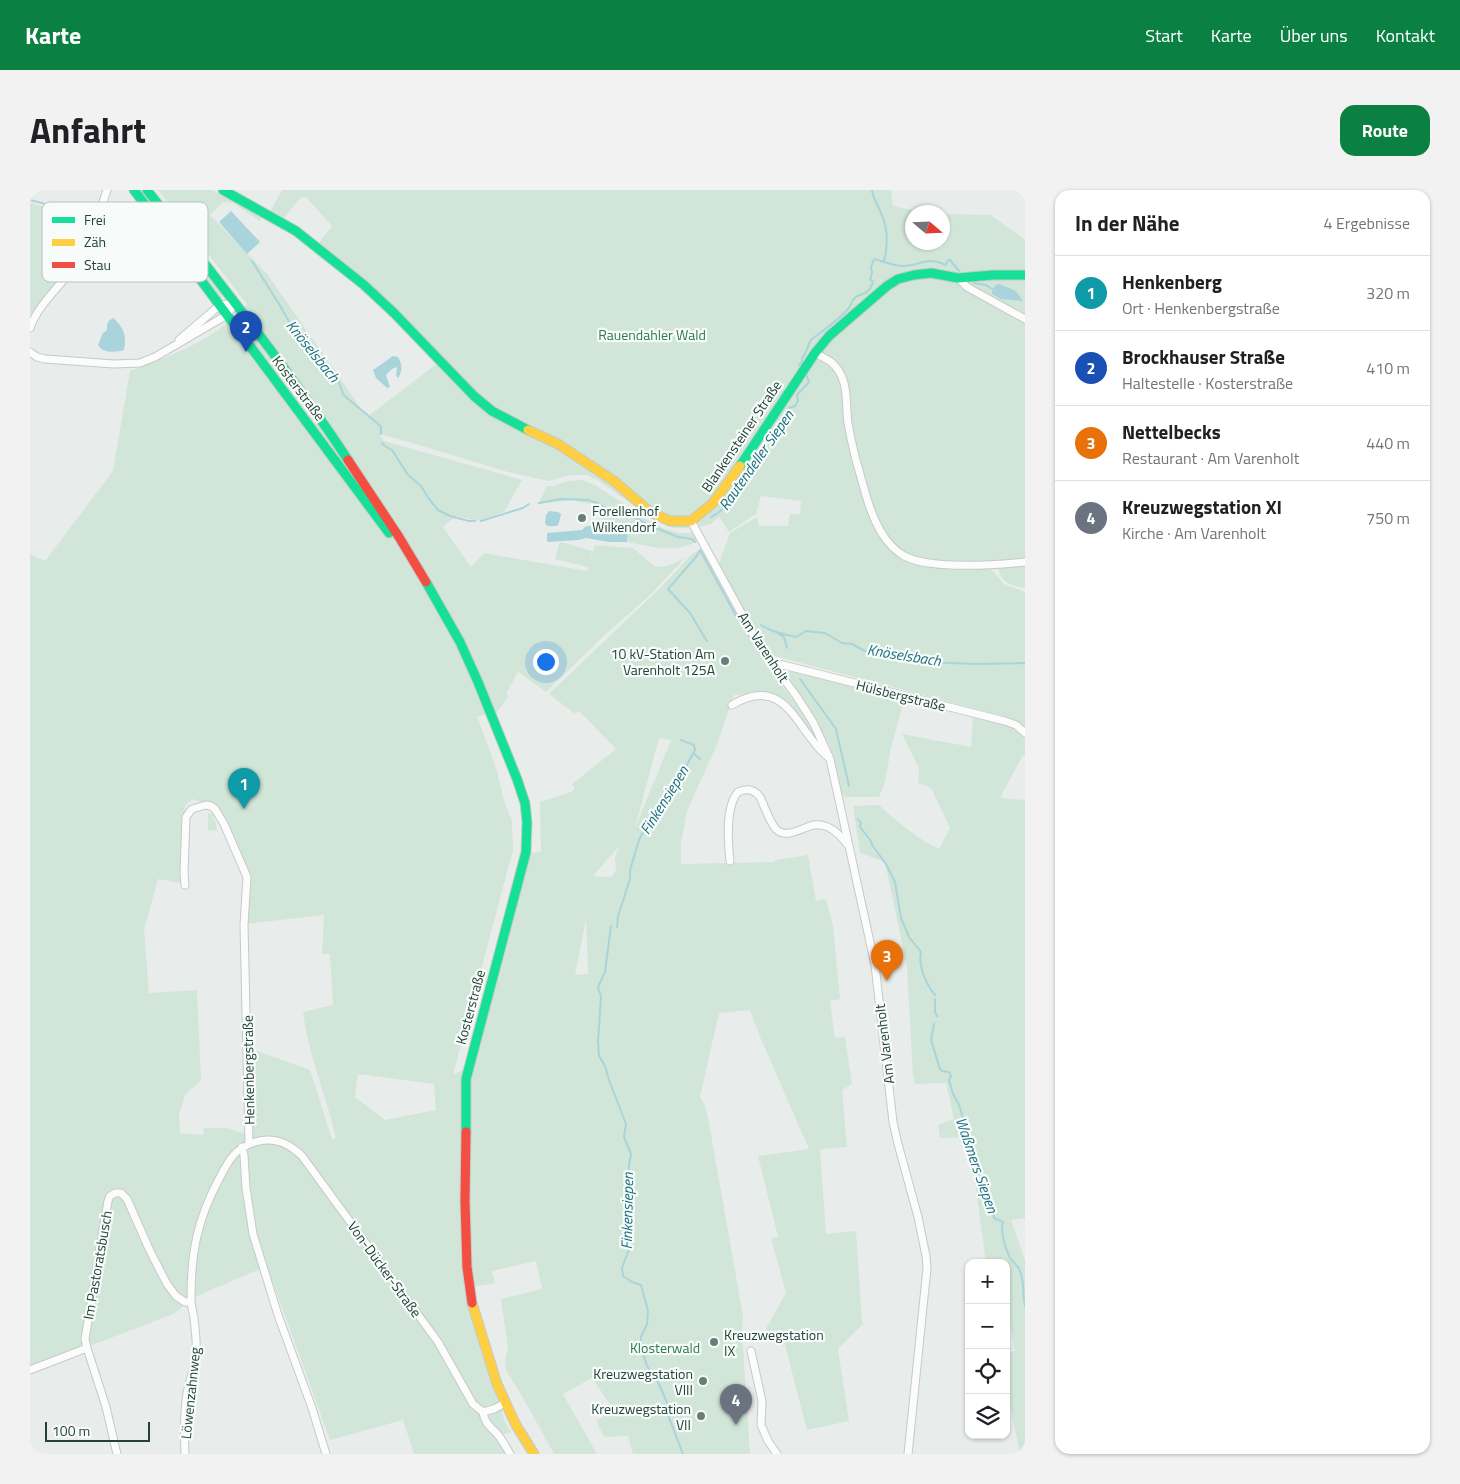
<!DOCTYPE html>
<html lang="de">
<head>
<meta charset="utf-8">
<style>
	:root { --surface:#fff; --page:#f2f2f2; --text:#202124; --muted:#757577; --line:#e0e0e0; --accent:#0b8043 }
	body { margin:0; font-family:"Titillium Web",sans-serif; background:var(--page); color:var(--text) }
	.controls { position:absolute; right:15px; bottom:15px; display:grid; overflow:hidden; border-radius:10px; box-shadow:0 1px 4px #0004 }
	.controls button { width:45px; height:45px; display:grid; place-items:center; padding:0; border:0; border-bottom:1px solid var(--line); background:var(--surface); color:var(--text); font:25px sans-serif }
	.compass { position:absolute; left:875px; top:15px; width:45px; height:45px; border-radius:50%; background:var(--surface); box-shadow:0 1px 4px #0004; rotate:109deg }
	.scale { position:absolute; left:15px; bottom:12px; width:105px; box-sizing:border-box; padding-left:5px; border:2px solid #24423a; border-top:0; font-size:14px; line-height:18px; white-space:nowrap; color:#24423a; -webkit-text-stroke:4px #f7fbf9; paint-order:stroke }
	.you { position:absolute; left:515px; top:471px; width:18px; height:18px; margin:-12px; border:4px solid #fff; border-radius:50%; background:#1a73e8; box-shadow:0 0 0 8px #1a73e833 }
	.badge { display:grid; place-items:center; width:32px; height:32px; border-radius:50%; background:var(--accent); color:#fff; font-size:16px; font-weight:700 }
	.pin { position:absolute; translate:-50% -41px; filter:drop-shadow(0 1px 2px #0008) }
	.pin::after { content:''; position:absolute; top:26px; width:18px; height:15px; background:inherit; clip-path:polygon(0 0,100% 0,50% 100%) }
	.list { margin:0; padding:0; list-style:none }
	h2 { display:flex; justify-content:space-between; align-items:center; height:65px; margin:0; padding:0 20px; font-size:21px }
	h2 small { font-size:16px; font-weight:400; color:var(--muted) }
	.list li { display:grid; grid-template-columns:32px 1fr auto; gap:15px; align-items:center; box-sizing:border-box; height:75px; padding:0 20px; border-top:1px solid var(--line) }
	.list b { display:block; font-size:19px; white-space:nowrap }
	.list p { margin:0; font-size:16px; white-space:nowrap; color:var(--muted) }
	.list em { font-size:16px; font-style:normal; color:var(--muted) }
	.icon { flex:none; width:28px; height:28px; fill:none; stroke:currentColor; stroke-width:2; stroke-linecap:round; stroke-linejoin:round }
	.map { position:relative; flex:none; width:995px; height:1264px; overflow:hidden; border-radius:15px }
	header { display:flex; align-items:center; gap:30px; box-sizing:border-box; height:70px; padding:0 25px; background:var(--accent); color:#fff }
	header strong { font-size:24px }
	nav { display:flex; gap:28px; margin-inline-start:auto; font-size:18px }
	.intro { display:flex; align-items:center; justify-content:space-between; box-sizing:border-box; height:120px; padding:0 30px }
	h1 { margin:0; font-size:35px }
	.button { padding:12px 22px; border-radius:15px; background:var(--accent); color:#fff; font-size:18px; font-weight:700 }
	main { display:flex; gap:30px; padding:0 30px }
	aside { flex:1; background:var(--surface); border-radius:15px; box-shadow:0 1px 4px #0004 }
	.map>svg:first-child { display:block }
	.green { fill:#d1e6d8; fill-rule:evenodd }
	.water { fill:#a9d4db }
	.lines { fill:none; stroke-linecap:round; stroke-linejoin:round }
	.stream { stroke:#a9d4db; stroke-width:2 }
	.street-casing { stroke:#c5cac8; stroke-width:9 }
	.fast-casing { stroke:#c3cbc8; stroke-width:11 }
	.slow-casing { stroke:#c3cbc8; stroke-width:11 }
	.jam-casing { stroke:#c3cbc8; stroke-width:11 }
	.street { stroke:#fcfcfc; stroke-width:7 }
	.fast { stroke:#16e098; stroke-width:9 }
	.slow { stroke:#ffcf43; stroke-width:9 }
	.jam { stroke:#f24e42; stroke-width:9 }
	.poi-dot { fill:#697e78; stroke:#f7fbf9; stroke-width:2 }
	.labels { text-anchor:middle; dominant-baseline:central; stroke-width:4.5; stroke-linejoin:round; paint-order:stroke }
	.park-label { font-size:14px; fill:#2d7a4b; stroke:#f7fbf9 }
	.street-label { font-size:14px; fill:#24423a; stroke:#f7fbf9 }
	.poi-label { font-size:14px; fill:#24423a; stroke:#f7fbf9; text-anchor:end }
	.water-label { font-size:15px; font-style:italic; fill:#1c6f80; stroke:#f7fbf9 }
	.key { fill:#f7fbf9; stroke:#b8c4c0; stroke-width:1 }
	.key-label { font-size:14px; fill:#24423a }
</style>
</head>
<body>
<header>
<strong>Karte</strong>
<nav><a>Start</a><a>Karte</a><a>Über uns</a><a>Kontakt</a></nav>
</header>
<div class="intro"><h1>Anfahrt</h1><a class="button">Route</a></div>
<main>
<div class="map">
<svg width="995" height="1264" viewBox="0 0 995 1264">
	<rect width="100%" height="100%" fill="#e8edeb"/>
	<path class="green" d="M128,0H182L232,25L230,31L203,13L193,12L180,25L238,85L337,227L408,173L443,209L559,276L603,311L657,335L658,338H644L623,329L569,291L557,285H540L519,291L478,282L379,252L349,244L354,251L492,290L474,322L449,331L426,326L413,337L441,377L454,363L557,381L558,377L525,369L529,354L531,352L562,361L559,373L565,355L603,358L624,376C635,379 648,372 657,366L619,406L577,443L516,502L488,482L476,504L479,506L466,523L447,526L467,581L474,611L482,631L483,660L423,885L444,874L500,663L511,662L510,612L541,602L545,598L542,594L586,559L549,521L545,524L519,504L631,397L662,364L672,359L718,443L740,480L772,522L790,554H788C780,544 765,516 755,510C740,501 720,504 704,505L686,557L657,621L651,653V674L743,672L746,670L778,665L786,711L796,709L803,736L810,809L800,811L805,848L815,847L822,894L812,900L817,957L790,959L796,1044L826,1041L832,1131L834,1133L808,1159L819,1231L777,1240L751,1140L734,1142L756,1103L741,1048L748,1047L728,966L779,959L730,847L720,820L689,823L670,907L675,915L679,933L713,1126L712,1142L720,1264H603L598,1246L574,1247L566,1231L584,1220L562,1188L533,1204L567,1264H524L493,1208L476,1180L475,1170L478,1158L471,1109L512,1099L506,1071L462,1081L465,1093L444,1097L474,1230L481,1242L468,1246L477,1264H384L373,1230L300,1250L242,1090L235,1077L167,1106L143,1124L0,1179V364L15,371L83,281L100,181C130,170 165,157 191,138C201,131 209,122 217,114ZM629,548L641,550L605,638ZM162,609L187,617L218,695L215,734L294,725L292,764H300L303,815L273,822C278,866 297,906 306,949H302L280,880L219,858L222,946L197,938H174L173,945L150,943L149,924L155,905L171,890L167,800L119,803L114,740L128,689L151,693L155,616ZM590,655L585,667L586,679L582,687L563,686ZM556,729L558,784L545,785ZM328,884L404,894L406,920L355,930L325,907Z
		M252,0H861L863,16L893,22H882V52H912L913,24L961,25L995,50V398C982,396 968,392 969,376L960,378L974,394L995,402V537L981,528L744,466L730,452L688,376L700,343L727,327L729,336H758L760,324H770L771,311L731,306L726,324L699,342L689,327L681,334L670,337L665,327H641L623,320L463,217L445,204L288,54L302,36L276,7L270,8L253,29L240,22Z
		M0,13L65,30L51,65L0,125Z
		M154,55C163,66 191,96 192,108L189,107L152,57Z
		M553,290L565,295L621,332L635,339L650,343H662L668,350C647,365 620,356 597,352L598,337L597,335L582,334L573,332L562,309L560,314L541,310L508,314L517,296H524L538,291Z
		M762,481L773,482L874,510L861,558L855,592L849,607H816L811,603L800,556L769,504L755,489L758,482Z
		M943,527C965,532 979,531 995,549V565H993L970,608L995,610V1028L981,1030L995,1070V1264H990L976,1196V1163L985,1161L976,1115V1073H956L939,947L910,948L908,935L924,929L916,893L885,894L883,885L877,777L855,672L830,663L823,616L849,615C867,632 887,648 909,659L920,638L901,598L888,593L889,578L872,544L941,557Z
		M178,623L183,624V628L186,633L187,641L178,640Z"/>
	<path class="water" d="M201,21L230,52L217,64L189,32Z
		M969,94L986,101L993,111L971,109L962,104C962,98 963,96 969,94Z
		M83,128C94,137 97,147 94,160C86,162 73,164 68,155L73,143L77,140C77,134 77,131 83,128Z
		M363,166L368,167C372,173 373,181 368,188L366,186L367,177L362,179L356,185L360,197L357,198L346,188L343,180Z
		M519,321L528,322L531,324L529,333L527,336H518L515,334L516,325Z
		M573,332L582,334H597L598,337L597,352H579L556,348L549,350L517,352V343L552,340L555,337Z"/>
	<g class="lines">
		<path class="stream" d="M842,0C843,9 848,15 851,23C858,38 858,55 854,71
			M0,10L23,16H36L43,22H47
			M53,21L64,25
			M74,29C86,34 97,25 107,19
			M222,71L249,114L265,142L295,179L307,187L313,204L317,208L347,233L351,237V244
			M944,93L956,95L962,99
			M769,175L772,172V168C777,163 777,156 781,150C793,140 808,131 818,119C821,116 821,112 824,109C828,102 839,108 843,91L840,90L842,83L841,77L844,69C853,71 863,76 872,76C891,77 894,65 916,75L918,70H920L929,81
			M352,253L355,256L362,260L378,285L391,296L399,309L408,320L420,326L439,331H445
			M509,313L531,309L558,310L569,314L581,321L594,322L621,336L648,347L662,349L665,352
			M681,327C701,318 708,294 719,277C724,268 731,259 737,250H743C745,245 747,243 751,239C755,234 758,225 759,218L765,216L768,211L767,205L779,192L776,184
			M451,331L493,318L499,314
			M670,360L666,367L638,399L660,423L677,451
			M670,360L706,426
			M731,435C742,442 753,444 766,447L776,441L795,443L812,453L822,454L837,462L897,472L945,474L995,473
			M749,444L754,447L757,458
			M770,489L806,539L819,596
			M664,564L670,569
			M828,629L831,633L830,637L841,651L842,655L856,674L865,692L871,728L879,747L891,762C888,776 896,794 905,805
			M581,736L575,782L568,797L571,807L568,851L569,866L575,876L579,890L596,934L594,947L601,964L599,975V985L595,992L599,1003L600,1034L598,1040L599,1059L592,1078L593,1086L602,1092L611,1095L618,1121L617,1134L611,1147V1152L613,1156L614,1166L617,1176L629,1194L638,1215V1225L653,1264
			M587,737L588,726L600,689V680L609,650L615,638L638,609L665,560L664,555L651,550
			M905,809V822L907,826
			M904,834L901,850L910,879L912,881L919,882L921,886L919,890L923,904L929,915L944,964C944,974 948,982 952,990C956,1000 962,1018 964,1028L973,1032C970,1040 975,1057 979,1066C981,1071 988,1075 990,1081C995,1093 992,1104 995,1116"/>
		<defs>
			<path id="street" d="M928,88L937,97L995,129
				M0,138C8,113 38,89 52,66C65,46 69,22 77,0
				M149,150L190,115L205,113
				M0,162L7,167L15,169L84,174L110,173L125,167L197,125L205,113
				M785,163C790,166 797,169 801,172C820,188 815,212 818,233C820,245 823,258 826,270C833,293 839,324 853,345C858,353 866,361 874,366C902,380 964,375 995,372
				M661,331L727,452L767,507L783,532L800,569L845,775L863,932L868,954L888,1027L896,1066L897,1078L878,1264
				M743,474H749L975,531L986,535L995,543
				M702,515C757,482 767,543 798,567
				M700,671C698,652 695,617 708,602C717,598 724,599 730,607C735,617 739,631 746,639C756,650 773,637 784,635C790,634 798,636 803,640C808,643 813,649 817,654
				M155,695L154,683L156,627L162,619L176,615L181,616L185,619L194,634L217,687L214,735L219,954
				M212,957L214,965L216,998L223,1044L248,1125L282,1218L296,1264
				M721,1161L732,1211L731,1235L738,1251L747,1264
				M0,1180L57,1158
				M453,1222C454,1233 462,1238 469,1246C473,1252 477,1258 480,1264
				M87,1264L76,1217L57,1158L55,1149L78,1011L80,1006L85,1003H91L97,1009L120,1061L137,1094L146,1106L155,1112H161
				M155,1264C154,1244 154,1223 157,1203C160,1190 165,1176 166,1162C167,1151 165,1139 164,1128C163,1122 161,1116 161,1109C161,1063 167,1030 189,989C199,970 204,959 225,952C244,946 259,953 272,966L408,1152L443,1214L453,1222L464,1219L475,1213"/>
			<path id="fast" d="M104,0L359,343
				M117,0C186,88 256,176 318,270
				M193,0L266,41L334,95L364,123L444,206L462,221L498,240
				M710,276L785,163L799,146L857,96L868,89L884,85L901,83L928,88L963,85H995
				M396,392L430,452L448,492L487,589L495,613L497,632L496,662L436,889V942"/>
			<path id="slow" d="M498,240L528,254L584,291L620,322L640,331H661L683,313L710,276
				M442,1113L467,1194L486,1235L504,1264"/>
			<path id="jam" d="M318,270L369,347L396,392
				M436,942L435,1011L437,1077L442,1113"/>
		</defs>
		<use href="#street" class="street-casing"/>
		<use href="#fast" class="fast-casing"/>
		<use href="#slow" class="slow-casing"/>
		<use href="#jam" class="jam-casing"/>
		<use href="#street" class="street"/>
		<use href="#fast" class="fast"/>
		<use href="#slow" class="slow"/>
		<use href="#jam" class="jam"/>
	</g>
	<g class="poi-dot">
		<circle cx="552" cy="328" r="5"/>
		<circle cx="695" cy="471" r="5"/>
		<circle cx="684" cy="1152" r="5"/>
		<circle cx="673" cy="1191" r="5"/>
		<circle cx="671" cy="1226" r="5"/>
	</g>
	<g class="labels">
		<g class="park-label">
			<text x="622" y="144">Rauendahler Wald</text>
			<text x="635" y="1157">Klosterwald</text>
		</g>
		<g class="street-label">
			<text transform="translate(269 198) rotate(53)">Kosterstraße</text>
			<text transform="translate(711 246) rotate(-56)">Blankensteiner Straße</text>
			<text transform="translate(734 457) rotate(57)">Am Varenholt</text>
			<text transform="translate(871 505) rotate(14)">Hülsbergstraße</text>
			<text transform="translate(440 817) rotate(-75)">Kosterstraße</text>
			<text transform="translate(854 854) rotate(-97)">Am Varenholt</text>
			<text transform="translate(218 880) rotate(-91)">Henkenbergstraße</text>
			<text transform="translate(67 1075) rotate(-80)">Im Pastoratsbusch</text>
			<text transform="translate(355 1079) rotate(54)">Von-Dücker-Straße</text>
			<text transform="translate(160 1203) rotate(-84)">Löwenzahnweg</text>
		</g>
		<g class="poi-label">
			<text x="562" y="320" text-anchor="start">Forellenhof<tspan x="562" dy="16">Wilkendorf</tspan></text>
			<text x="685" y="463">10 kV-Station Am<tspan x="685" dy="16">Varenholt 125A</tspan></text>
			<text x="694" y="1144" text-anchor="start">Kreuzwegstation<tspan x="694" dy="16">IX</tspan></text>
			<text x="663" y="1183">Kreuzwegstation<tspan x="663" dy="16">VIII</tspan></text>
			<text x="661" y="1218">Kreuzwegstation<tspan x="661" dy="16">VII</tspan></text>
		</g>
		<g class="water-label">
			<text transform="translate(283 161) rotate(51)">Knöselsbach</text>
			<text transform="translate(726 270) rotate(-55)">Rautendeller Siepen</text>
			<text transform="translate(874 465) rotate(9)">Knöselsbach</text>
			<text transform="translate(634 610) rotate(-58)">Finkensiepen</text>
			<text transform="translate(947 975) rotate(71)">Waßmers Siepen</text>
			<text transform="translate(597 1021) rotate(-89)">Finkensiepen</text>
		</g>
	</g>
	<rect x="12" y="12" width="166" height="80" rx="8" class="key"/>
	<rect x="22" y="27" width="23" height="6" fill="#16e098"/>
	<rect x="22" y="49" width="23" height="7" fill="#ffcf43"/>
	<rect x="22" y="72" width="23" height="6" fill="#f24e42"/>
	<g class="key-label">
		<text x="54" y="35">Frei</text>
		<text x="54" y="57">Zäh</text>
		<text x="54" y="80">Stau</text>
	</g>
</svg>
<div class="controls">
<button>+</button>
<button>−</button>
<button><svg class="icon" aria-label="locate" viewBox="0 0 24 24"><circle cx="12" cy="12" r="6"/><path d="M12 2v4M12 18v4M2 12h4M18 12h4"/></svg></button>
<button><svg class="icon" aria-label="layers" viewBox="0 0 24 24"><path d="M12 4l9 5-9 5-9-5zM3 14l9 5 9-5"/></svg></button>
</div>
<svg class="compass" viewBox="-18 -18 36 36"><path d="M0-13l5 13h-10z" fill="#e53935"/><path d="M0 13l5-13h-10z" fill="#757577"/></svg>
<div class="scale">100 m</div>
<div class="you"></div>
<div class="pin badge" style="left:214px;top:619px;background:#0f9aa8">1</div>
<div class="pin badge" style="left:216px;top:162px;background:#1a4fb4">2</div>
<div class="pin badge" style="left:857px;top:791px;background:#e8710a">3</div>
<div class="pin badge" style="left:706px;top:1235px;background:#6b7280">4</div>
</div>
<aside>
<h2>In der Nähe<small>4 Ergebnisse</small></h2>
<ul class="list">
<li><span class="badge" style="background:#0f9aa8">1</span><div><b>Henkenberg</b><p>Ort · Henkenbergstraße</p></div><em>320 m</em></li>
<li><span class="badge" style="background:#1a4fb4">2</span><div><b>Brockhauser Straße</b><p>Haltestelle · Kosterstraße</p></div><em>410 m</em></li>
<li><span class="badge" style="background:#e8710a">3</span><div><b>Nettelbecks</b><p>Restaurant · Am Varenholt</p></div><em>440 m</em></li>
<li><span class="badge" style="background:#6b7280">4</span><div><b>Kreuzwegstation XI</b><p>Kirche · Am Varenholt</p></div><em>750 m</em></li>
</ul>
</aside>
</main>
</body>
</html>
